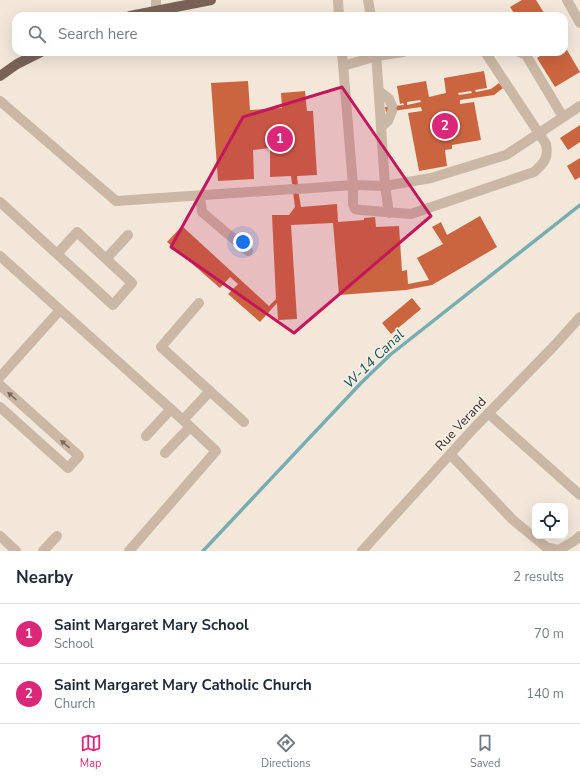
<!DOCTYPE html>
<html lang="en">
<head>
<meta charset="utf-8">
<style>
	:root { --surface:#fff; --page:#f2f2f3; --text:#1f2937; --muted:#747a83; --line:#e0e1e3; --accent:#db2777 }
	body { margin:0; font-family:"Nunito Sans",sans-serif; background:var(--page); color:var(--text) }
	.controls { position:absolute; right:12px; bottom:12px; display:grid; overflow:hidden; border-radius:8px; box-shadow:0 4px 16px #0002 }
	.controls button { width:36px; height:36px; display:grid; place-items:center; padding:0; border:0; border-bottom:1px solid var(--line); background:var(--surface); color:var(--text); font:20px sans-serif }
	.you { position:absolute; left:243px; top:242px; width:14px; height:14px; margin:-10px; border:3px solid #fff; border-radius:50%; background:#1a73e8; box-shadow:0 0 0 6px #1a73e833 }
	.badge { display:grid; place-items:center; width:26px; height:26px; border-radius:50%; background:var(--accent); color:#fff; font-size:13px; font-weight:700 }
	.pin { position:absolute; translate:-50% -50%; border:2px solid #fff; box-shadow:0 1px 4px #0006 }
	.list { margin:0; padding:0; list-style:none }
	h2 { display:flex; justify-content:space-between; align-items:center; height:52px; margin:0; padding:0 16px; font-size:17px }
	h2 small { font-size:13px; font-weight:400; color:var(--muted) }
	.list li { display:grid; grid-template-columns:26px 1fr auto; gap:12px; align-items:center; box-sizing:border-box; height:60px; padding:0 16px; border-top:1px solid var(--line) }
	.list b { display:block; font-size:15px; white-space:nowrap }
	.list p { margin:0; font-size:13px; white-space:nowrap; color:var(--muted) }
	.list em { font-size:13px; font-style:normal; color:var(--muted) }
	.icon { flex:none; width:22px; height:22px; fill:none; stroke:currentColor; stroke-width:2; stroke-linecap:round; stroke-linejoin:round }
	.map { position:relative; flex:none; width:580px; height:551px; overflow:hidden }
	.search { position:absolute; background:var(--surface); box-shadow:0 4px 16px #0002; left:12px; right:12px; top:12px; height:44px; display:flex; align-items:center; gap:10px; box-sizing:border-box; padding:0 14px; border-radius:12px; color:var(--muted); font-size:15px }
	.sheet { height:172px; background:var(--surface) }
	nav { display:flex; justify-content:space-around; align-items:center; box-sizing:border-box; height:56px; border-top:1px solid var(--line); background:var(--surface); font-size:11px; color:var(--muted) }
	nav a { display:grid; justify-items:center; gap:2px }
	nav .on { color:var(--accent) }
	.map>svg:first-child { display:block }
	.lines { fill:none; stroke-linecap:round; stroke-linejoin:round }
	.stream { stroke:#77adb1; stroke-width:3.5 }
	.building { fill:#cb653f; fill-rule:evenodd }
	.minor { stroke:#cbb7a5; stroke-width:10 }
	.major { stroke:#796357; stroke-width:10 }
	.oneway { fill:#796b60 }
	.marked { fill:#c2185b; fill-opacity:0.2; stroke:#c2185b; stroke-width:3; stroke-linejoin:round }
	.labels { text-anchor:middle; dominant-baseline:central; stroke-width:3; stroke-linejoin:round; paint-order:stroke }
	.street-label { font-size:13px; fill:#362c27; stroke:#faf1e6 }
	.water-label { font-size:14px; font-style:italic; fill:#1b5359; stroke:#faf1e6 }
</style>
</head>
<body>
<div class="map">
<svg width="580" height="551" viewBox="0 0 580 551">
	<rect width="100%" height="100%" fill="#f2e7d9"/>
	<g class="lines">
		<path class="stream" d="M203,551L361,383L390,355L580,205"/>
	</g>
	<path class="building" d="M522,0H536L546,16H516L510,7Z
		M564,45L580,72L555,87L537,58L540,56L538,52H564Z
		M484,71L487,88L475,90L476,92L491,89L499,83L503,88L494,95L460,100V104L474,102L481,140L452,145V149L445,150L447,166L419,171L408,113L422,111L421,107L386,112L385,107L404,105L403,103L400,104L397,86L426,81L429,97L446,93L444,78ZM471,91L472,93L459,95L458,93ZM420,100L421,102L407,105V102Z
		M248,81L250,110L282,108L281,93L305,91L307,111H313L317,175L297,176L299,195L301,207L337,204L338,222L364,220V218L375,217L376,227L399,226L402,271L407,270L408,284L429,280L417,258L443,244L432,227L441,222L447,235L480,216L497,247L432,285L406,290L339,295L333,223L291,225L297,319L278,320L277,303L260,322L228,294L238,284L230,277L220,288L167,242L182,226L269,306L276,299L272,215H289L295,207L291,176L270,177V148L253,150L254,179L218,181L211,83Z
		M580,125V142L568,150L560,138Z
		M580,158V177L575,180L567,166Z
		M412,298L421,309L391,334L382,323Z"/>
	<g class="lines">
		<path class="minor" d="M156,0V11
			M338,0L339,16
			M368,0L371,16
			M567,0L580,23
			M342,52L353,185V204L355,209L361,210L411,214L534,172C544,163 549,158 546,144L485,52
			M376,52L385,186L389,213
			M519,52L526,55L563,117
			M343,66L377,56L403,52
			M379,91L389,99L392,106
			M0,101L116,201L293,189
			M381,127L388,121L392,111
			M298,189L353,185L385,186L431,178L506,155L580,106
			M200,196L202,212L248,251
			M0,202L113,305L132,283L77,232L57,254
			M0,256L183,420
			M106,259L128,235
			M199,303L161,347L244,422
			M0,377L60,310
			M0,385L79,456L68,468L0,407
			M488,413L580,495
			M146,436L171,409
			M165,453L190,427
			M450,454L513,520L546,547L559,550L574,541L580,536
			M0,536L16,551
			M43,551L57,536
			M129,551L216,451L183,420L210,391
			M362,551L474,428L554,346L580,317"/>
		<path class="major" d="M130,16L211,0
			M0,76L17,64L41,52"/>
	</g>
	<defs><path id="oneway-solid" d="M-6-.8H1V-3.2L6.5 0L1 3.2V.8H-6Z"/></defs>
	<g class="oneway">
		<use href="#oneway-solid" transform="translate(12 396) rotate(-138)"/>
		<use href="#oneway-solid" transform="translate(65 444) rotate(-139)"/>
	</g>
	<path class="marked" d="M342,87L431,216L294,333L171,247L243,117Z"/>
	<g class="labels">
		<g class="street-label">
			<text transform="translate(461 424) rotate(-47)">Rue Verand</text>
		</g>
		<g class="water-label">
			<text transform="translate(374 359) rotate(-44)">W-14 Canal</text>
		</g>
	</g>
</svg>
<div class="controls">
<button><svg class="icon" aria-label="locate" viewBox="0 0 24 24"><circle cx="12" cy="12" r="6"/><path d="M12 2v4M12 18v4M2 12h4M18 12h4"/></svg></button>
</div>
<div class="you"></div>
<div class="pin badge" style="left:280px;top:139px">1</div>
<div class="pin badge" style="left:445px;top:126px">2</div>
<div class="search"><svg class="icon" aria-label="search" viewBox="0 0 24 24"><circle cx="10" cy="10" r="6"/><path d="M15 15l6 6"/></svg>Search here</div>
</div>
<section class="sheet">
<h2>Nearby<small>2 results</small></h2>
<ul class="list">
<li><span class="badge">1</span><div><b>Saint Margaret Mary School</b><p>School</p></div><em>70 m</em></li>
<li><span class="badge">2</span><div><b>Saint Margaret Mary Catholic Church</b><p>Church</p></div><em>140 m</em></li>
</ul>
</section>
<nav>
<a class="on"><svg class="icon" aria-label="map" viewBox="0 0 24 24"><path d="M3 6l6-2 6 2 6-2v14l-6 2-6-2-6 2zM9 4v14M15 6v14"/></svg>Map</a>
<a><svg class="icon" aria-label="directions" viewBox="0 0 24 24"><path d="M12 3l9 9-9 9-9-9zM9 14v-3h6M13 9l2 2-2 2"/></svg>Directions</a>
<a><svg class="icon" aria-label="saved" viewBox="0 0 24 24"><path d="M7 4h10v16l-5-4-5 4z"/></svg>Saved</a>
</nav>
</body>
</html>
